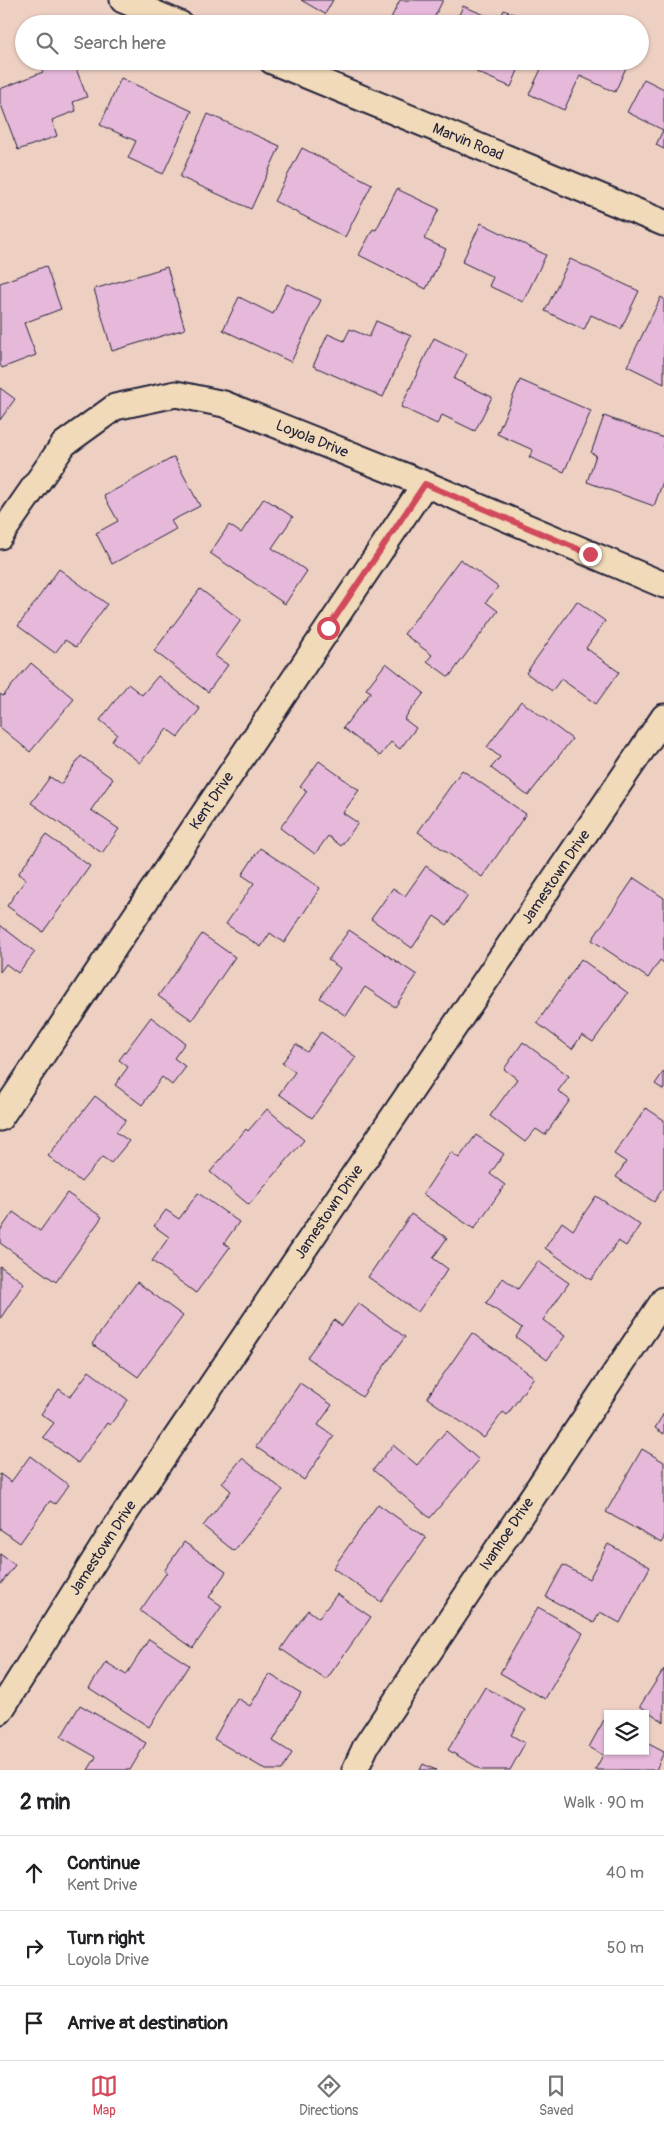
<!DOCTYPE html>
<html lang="en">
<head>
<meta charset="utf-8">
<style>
	:root { --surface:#fff; --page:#f6f6f6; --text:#202124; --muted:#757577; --line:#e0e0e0; --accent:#d1495b }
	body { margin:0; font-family:Pangolin,sans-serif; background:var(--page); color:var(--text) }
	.controls { position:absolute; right:15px; bottom:15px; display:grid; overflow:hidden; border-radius:0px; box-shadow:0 1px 4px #0004 }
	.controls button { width:45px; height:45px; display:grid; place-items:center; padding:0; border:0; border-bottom:1px solid var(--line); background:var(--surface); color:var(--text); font:25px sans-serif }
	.stop { position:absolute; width:15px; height:15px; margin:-11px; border:4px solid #d1495b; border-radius:50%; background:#fff }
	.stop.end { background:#d1495b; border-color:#fff; box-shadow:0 1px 5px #0008 }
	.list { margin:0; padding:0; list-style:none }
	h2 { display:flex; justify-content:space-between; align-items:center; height:65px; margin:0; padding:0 20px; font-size:21px }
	h2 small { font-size:16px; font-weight:400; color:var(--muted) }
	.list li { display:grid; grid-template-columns:32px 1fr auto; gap:15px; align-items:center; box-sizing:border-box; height:75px; padding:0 20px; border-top:1px solid var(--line) }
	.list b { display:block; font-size:19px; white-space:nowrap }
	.list p { margin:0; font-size:16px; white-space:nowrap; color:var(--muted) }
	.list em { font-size:16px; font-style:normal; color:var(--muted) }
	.icon { flex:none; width:28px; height:28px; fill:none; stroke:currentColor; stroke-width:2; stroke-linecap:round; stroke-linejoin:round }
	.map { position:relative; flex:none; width:664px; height:1770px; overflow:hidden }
	.search { position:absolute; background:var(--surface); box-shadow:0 1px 4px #0004; left:15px; right:15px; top:15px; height:55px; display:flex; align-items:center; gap:12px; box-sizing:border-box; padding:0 18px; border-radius:28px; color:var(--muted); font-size:19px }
	.sheet { height:290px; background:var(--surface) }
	nav { display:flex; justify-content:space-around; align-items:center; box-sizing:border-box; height:70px; border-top:1px solid var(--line); background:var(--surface); font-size:14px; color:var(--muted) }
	nav a { display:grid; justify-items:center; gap:2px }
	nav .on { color:var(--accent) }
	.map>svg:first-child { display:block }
	.building { fill:#e6b8da; stroke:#22223b }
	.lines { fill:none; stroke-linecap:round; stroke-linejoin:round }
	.minor-casing { stroke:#22223b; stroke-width:29 }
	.minor { stroke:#f1dab9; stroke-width:25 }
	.route { stroke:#d1495b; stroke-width:6 }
	.labels { text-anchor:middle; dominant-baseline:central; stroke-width:4; stroke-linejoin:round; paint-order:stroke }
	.street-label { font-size:15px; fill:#22223b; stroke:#f1dab9 }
</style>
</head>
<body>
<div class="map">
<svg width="664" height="1770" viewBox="0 0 664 1770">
	<rect width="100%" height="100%" fill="#eed0c3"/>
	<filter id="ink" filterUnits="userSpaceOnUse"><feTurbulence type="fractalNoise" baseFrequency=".02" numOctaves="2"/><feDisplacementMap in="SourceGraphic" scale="10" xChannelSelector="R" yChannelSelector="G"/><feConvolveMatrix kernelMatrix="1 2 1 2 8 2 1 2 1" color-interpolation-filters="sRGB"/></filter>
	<g filter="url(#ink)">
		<path class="building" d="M301,0H333L325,14Z
			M400,0H443L431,24H388Z
			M463,6L499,21L504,10L536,24H455Z
			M48,61H73L87,97L73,102L76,111L52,120L57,136L18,150L0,102V89L43,72L40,64Z
			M481,61H522L511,87L476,72Z
			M545,61H629L615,92L580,76L564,110L529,94Z
			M121,78L192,111L163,174L128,158L136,141L100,125Z
			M644,79L664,89V149L656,145L663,130L627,112Z
			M208,114L280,146L251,209L180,177Z
			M302,148L372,184L345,237L274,201Z
			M397,189L439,209L424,239L446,249L426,289L359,255L373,229L376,230Z
			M481,223L546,255L523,302L489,286L493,277L462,262Z
			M570,259L639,291L621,329L591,315L584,330L545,311Z
			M46,266L61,309L24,323L36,355L2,368L0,364V283Z
			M167,267L185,329L112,351L94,289Z
			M287,284L321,300L291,362L223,330L239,297L273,314Z
			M661,297L664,299V384L627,366Z
			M376,321L411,336L383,397L313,366L328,334L344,341L350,329L369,337Z
			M434,338L467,354L454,379L492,397L475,431L442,415L437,424L401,407Z
			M520,380L591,411L564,472L529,457L533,450L497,434Z
			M0,388L15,399L0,420Z
			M604,416L664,438V479L654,506L587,482L596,455L591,453Z
			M174,457L200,506L171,521L176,529L112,564L96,533L118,521L104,496Z
			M264,498L293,517L272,548L307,571L285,604L210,553L229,525L241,533Z
			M460,559L498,587L486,602L498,611L449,677L427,661L432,655L404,634Z
			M59,569L107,604L76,647L65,640L55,653L18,626Z
			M200,589L241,620L215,656L228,665L208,692L154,651Z
			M577,601L605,621L586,648L619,672L596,704L561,679L552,691L526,673Z
			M31,663L74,699L30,752L0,727V694L3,696Z
			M386,663L424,693L404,719L416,728L400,749L391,742L380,756L343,728L371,692L366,689Z
			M158,676L200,709L178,737L167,729L140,763L112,741L117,734L100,720L128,684L142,695Z
			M521,701L572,739L528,796L491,768L500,757L487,747Z
			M81,756L113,779L91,810L119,829L102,853L31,803L50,777L61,784Z
			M319,761L359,790L343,813L358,823L341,846L328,836L315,854L280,828L307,791L300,787Z
			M462,770L526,814L482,877L418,832Z
			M46,835L90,866L43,932L7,906L26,879L18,874Z
			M260,848L320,888L284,943L270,933L261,947L226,924L254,883L242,875Z
			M426,866L468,896L447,925L434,916L412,948L371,919L393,888L405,896Z
			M634,878L664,898V963L660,960L648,978L592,940Z
			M0,925L35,952L18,973L6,964L0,972Z
			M349,930L417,975L395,1007L365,987L346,1016L320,998L340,968L328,960Z
			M202,934L235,957L192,1020L158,996Z
			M581,959L628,993L593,1042L582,1035L572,1049L537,1023Z
			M151,1017L185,1043L174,1058L186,1067L172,1085L162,1077L142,1105L115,1085L128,1067L119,1060Z
			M321,1032L356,1057L312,1118L279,1094L295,1072L282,1063L296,1044L307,1052Z
			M523,1042L569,1076L558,1091L570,1100L545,1135L536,1129L525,1142L490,1116L517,1079L504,1069Z
			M664,1071V1090L655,1084Z
			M95,1096L126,1120L116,1132L129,1141L111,1163L102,1157L81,1182L48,1156Z
			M646,1108L664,1120V1187L654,1202L616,1177L626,1162L614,1154Z
			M267,1109L304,1140L249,1205L210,1172L246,1129L248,1131Z
			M476,1135L504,1154L490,1174L505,1185L474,1229L423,1194L451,1152L459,1158Z
			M67,1193L102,1217L56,1282L0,1243V1231L13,1212L40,1231Z
			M198,1193L239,1222L224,1243L230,1247L196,1293L152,1261L169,1237L154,1226L166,1210L179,1219Z
			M596,1196L640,1225L626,1246L618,1241L591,1280L545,1248L562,1222L573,1230Z
			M411,1214L447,1238L433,1258L448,1269L418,1312L368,1277Z
			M538,1261L569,1283L543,1320L565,1336L547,1360L516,1337L522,1328L486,1303L503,1278L518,1289Z
			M0,1266L24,1283L0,1319Z
			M137,1282L183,1316L138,1377L92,1344Z
			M358,1303L405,1337L362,1397L307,1357L334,1320L342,1326Z
			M472,1333L534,1377L507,1415L503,1412L484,1438L427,1398Z
			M89,1371L128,1400L110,1425L107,1423L78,1463L43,1437L54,1423L41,1414L59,1389L70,1397Z
			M300,1383L332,1405L318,1425L334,1436L304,1480L256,1447Z
			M664,1413V1434L655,1428Z
			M446,1431L479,1460L430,1518L373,1470L393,1445L417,1465Z
			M642,1449L664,1462V1538L661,1543L606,1512Z
			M30,1456L69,1485L55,1504L50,1501L20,1543L0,1529V1474L11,1482Z
			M242,1458L283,1490L234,1551L203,1526L231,1491L222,1483Z
			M378,1504L426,1538L381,1602L333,1568Z
			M184,1542L226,1572L209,1597L222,1606L193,1648L140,1611L167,1572L164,1571Z
			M608,1544L650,1567L620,1623L600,1612L594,1623L546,1597L563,1565L589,1579Z
			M0,1554L15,1565L0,1585Z
			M337,1594L371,1617L326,1680L281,1649L308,1610L319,1618Z
			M538,1607L583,1633L545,1699L500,1673Z
			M149,1639L189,1665L149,1727L89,1688L106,1662L126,1675Z
			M664,1669V1722L640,1706Z
			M269,1674L301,1693L273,1741L292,1753L282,1770H266L214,1739L237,1698L250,1706Z
			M485,1687L525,1710L511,1735L525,1743L510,1770H482L448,1750Z
			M80,1705L146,1743L130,1770H88L96,1757L61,1737Z
			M604,1720L608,1722V1751H645V1742L664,1752L656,1770H595L603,1755L589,1747Z
			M423,1764L436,1770H420Z"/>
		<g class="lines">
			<defs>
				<path id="minor" d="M123,0L180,24
					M272,61L664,223
					M0,536L64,444L115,407L176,394L224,404L425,484L664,585
					M0,1118L425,484
					M0,1711L113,1531L664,717
					M355,1770L366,1746L664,1300"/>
			</defs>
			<use href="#minor" class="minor-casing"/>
			<use href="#minor" class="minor"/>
		</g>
	</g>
	<g class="lines" filter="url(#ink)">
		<path class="route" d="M328,628L425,484L590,554"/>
	</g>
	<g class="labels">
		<g class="street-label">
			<text transform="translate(468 142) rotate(22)">Marvin Road</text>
			<text transform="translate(312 439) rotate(22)">Loyola Drive</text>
			<text transform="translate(212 801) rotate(-56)">Kent Drive</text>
			<text transform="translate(556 877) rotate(-56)">Jamestown Drive</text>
			<text transform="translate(329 1212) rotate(-56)">Jamestown Drive</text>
			<text transform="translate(507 1534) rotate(-56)">Ivanhoe Drive</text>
			<text transform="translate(103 1548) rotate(-57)">Jamestown Drive</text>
		</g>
	</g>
</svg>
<div class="controls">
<button><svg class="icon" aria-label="layers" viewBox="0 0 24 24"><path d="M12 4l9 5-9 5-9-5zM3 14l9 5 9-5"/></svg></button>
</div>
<div class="stop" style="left:328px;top:628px"></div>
<div class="stop end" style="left:590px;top:554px"></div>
<div class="search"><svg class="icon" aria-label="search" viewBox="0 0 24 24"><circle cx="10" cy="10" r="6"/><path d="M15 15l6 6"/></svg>Search here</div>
</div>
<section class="sheet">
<h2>2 min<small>Walk · 90 m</small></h2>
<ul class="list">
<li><svg class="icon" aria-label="ahead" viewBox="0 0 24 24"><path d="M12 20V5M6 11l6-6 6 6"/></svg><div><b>Continue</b><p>Kent Drive</p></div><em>40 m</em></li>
<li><svg class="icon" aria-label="right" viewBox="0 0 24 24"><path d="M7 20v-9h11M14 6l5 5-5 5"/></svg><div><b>Turn right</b><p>Loyola Drive</p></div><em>50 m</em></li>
<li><svg class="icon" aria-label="arrive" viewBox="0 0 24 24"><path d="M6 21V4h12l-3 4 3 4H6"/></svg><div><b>Arrive at destination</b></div></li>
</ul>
</section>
<nav>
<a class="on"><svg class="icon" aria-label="map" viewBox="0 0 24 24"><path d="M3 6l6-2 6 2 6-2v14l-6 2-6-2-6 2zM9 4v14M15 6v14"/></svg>Map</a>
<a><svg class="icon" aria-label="directions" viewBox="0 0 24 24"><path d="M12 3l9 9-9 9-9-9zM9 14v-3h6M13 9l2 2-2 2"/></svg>Directions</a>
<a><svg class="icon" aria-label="saved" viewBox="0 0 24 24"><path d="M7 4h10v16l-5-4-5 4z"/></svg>Saved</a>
</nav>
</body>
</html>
